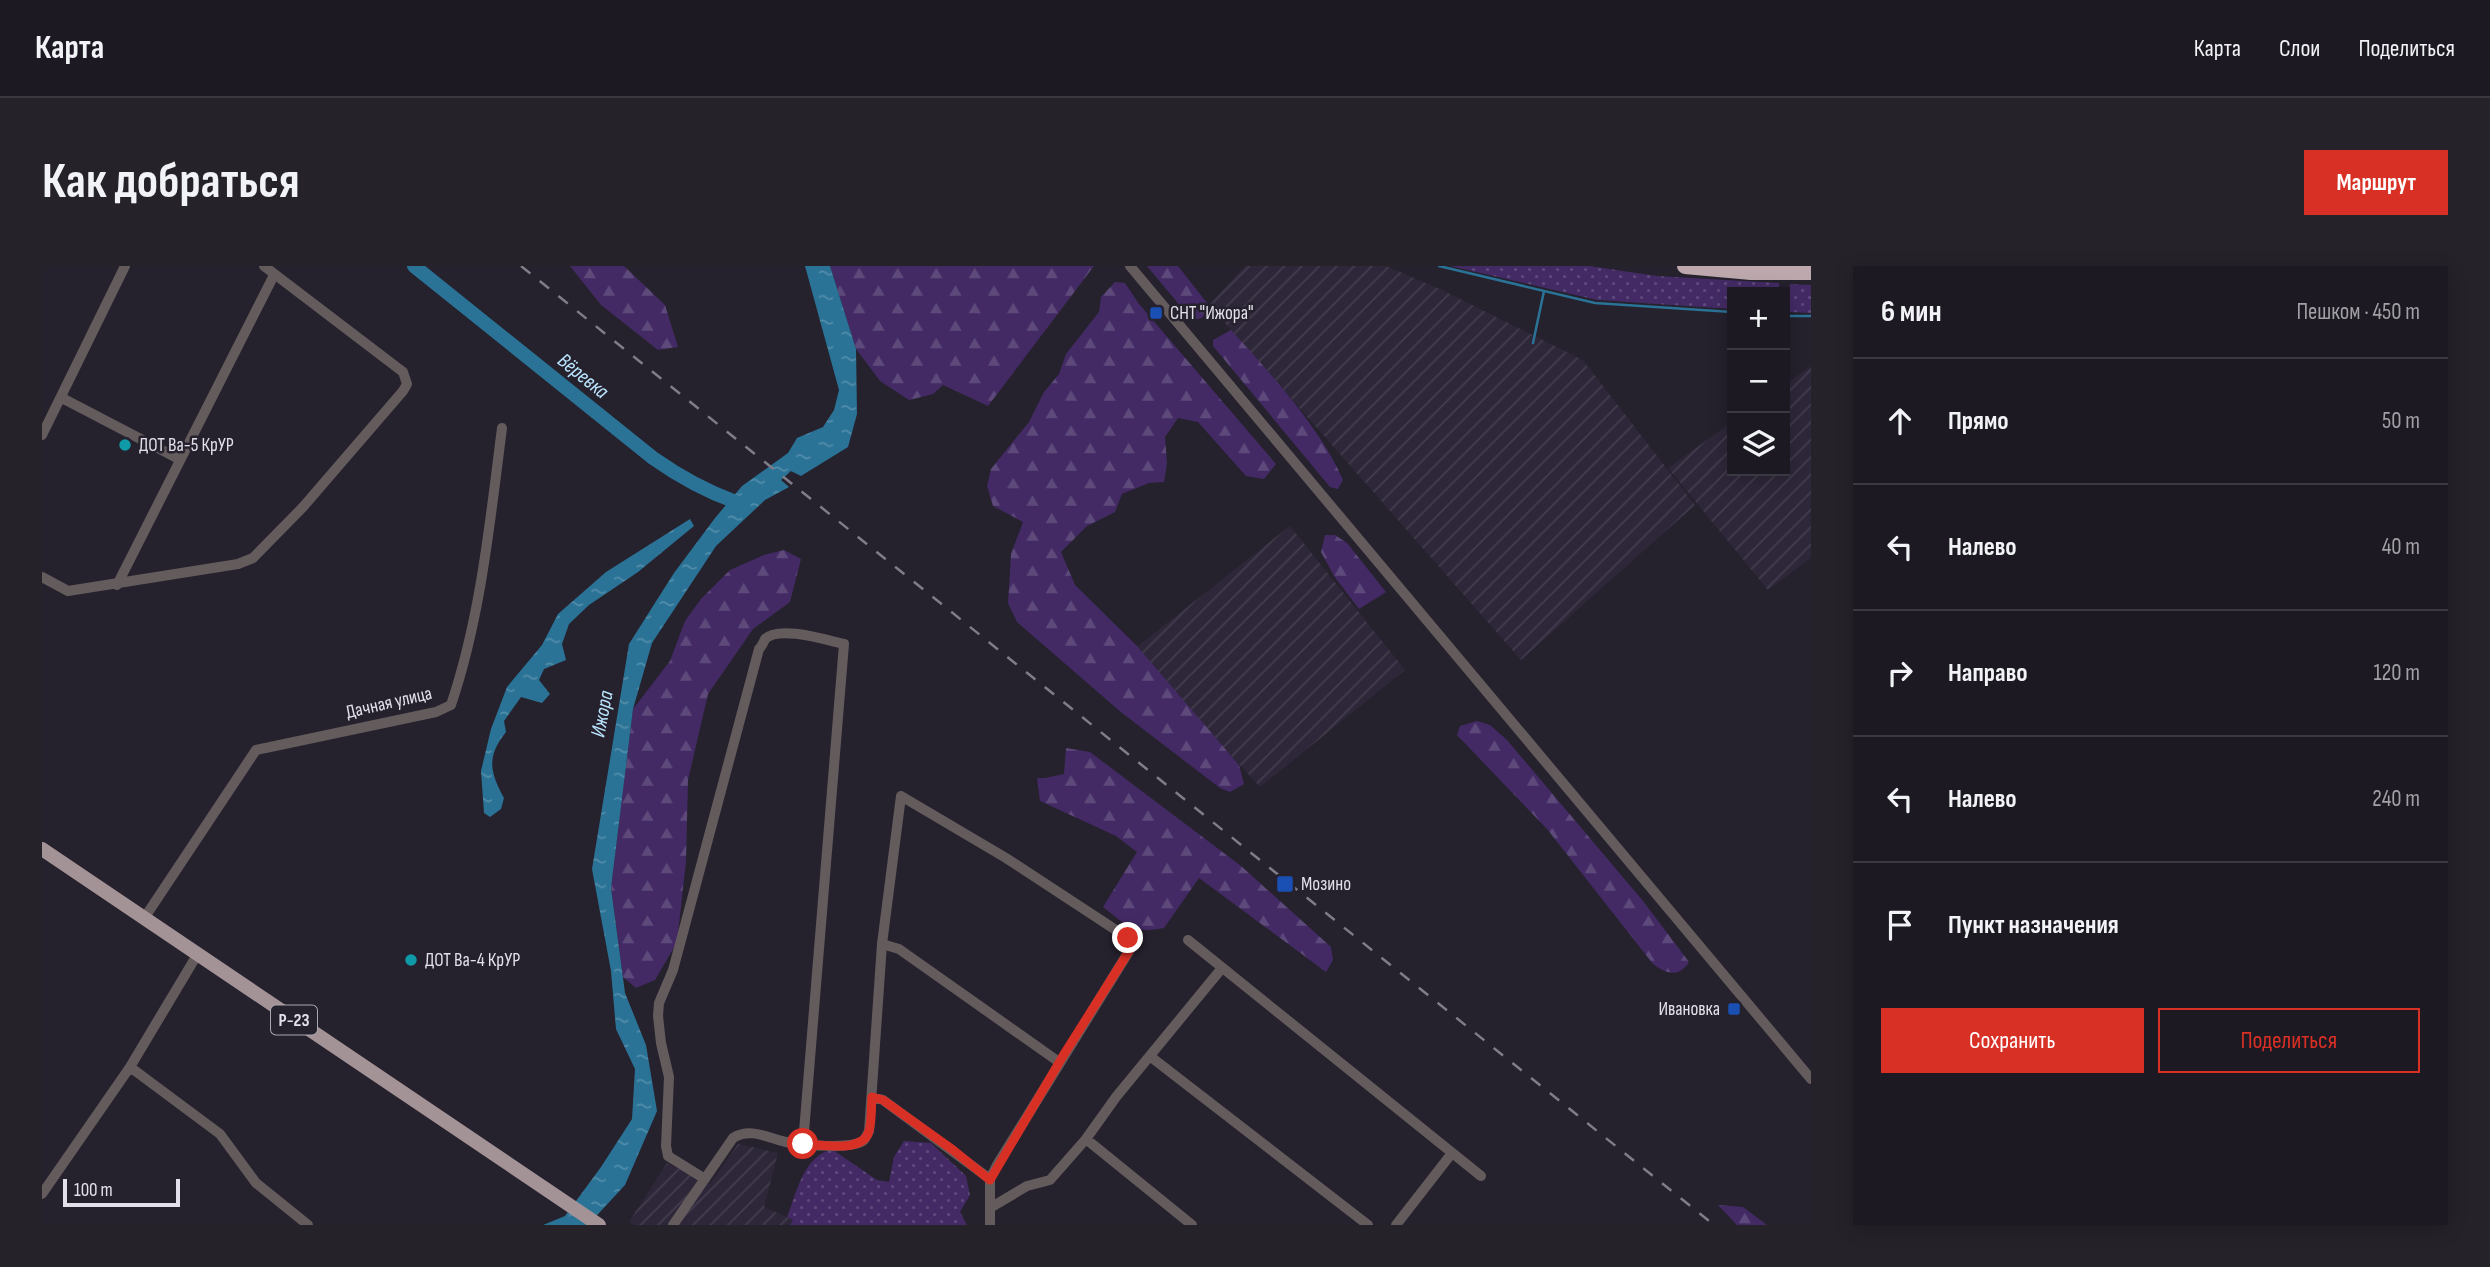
<!DOCTYPE html>
<html lang="ru">
<head>
<meta charset="utf-8">
<style>
	:root { --surface:#1c1922; --page:#25222a; --text:#f1f3f6; --muted:#a0a0a5; --line:#3a3840; --accent:#d93025 }
	body { margin:0; font-family:"Sofia Sans Condensed",sans-serif; background:var(--page); color:var(--text) }
	.controls { position:absolute; right:21px; top:21px; display:grid; overflow:hidden; border-radius:0px; box-shadow:0 4px 18px #0003 }
	.controls button { width:63px; height:63px; display:grid; place-items:center; padding:0; border:0; border-bottom:2px solid var(--line); background:var(--surface); color:var(--text); font:35px sans-serif }
	.scale { position:absolute; left:21px; bottom:18px; width:117px; box-sizing:border-box; padding-left:7px; border:4px solid #e3e0e9; border-top:0; font-size:19px; line-height:24px; white-space:nowrap; color:#e3e0e9; -webkit-text-stroke:5px #25212d; paint-order:stroke }
	.stop { position:absolute; width:21px; height:21px; margin:-16px; border:5px solid #d93025; border-radius:50%; background:#fff }
	.stop.end { background:#d93025; border-color:#fff; box-shadow:0 2px 7px #0008 }
	.list { margin:0; padding:0; list-style:none }
	h2 { display:flex; justify-content:space-between; align-items:center; height:91px; margin:0; padding:0 28px; font-size:30px }
	h2 small { font-size:23px; font-weight:400; color:var(--muted) }
	.list li { display:grid; grid-template-columns:46px 1fr auto; gap:21px; align-items:center; box-sizing:border-box; height:126px; padding:0 28px; border-top:2px solid var(--line) }
	.list b { display:block; font-size:26px; white-space:nowrap }
	.list em { font-size:23px; font-style:normal; color:var(--muted) }
	.actions { display:flex; gap:14px; padding:21px 28px }
	.actions a { flex:1; padding:16px 0; border:2px solid var(--accent); border-radius:0px; text-align:center; font-size:24px; color:var(--accent) }
	.actions .main { background:var(--accent); color:#fff }
	.icon { flex:none; width:38px; height:38px; fill:none; stroke:currentColor; stroke-width:2; stroke-linecap:round; stroke-linejoin:round }
	.map { position:relative; flex:none; width:1769px; height:959px; overflow:hidden; border-radius:0px }
	header { display:flex; align-items:center; gap:42px; box-sizing:border-box; height:98px; padding:0 35px; background:var(--surface); border-bottom:2px solid var(--line) }
	header strong { font-size:33px }
	nav { display:flex; gap:38px; margin-inline-start:auto; font-size:24px }
	.intro { display:flex; align-items:center; justify-content:space-between; box-sizing:border-box; height:168px; padding:0 42px }
	h1 { margin:0; font-size:49px }
	.button { padding:18px 32px; border-radius:0px; background:var(--accent); color:#fff; font-size:24px; font-weight:700 }
	main { display:flex; gap:42px; padding:0 42px }
	aside { flex:1; background:var(--surface); border-radius:0px; box-shadow:0 4px 18px #0003 }
	.map>svg:first-child { display:block }
	.industrial { fill:url(#industrial-furrows) }
	.grass { fill:url(#grass-dots) }
	.forest { fill:url(#forest-firs) }
	.water { fill:url(#water-ripples) }
	.lines { fill:none; stroke-linecap:round; stroke-linejoin:round }
	.stream { stroke:#2a7396; stroke-width:2.5 }
	.river { stroke:#2a7396; stroke-width:14 }
	.minor { stroke:#645b5d; stroke-width:10 }
	.major { stroke:#a49396; stroke-width:14 }
	.highway { stroke:#bda9ad; stroke-width:16 }
	.rail { stroke:#807d88; stroke-width:2.5; stroke-dasharray:12 12; stroke-linecap:butt }
	.route { stroke:#d93025; stroke-width:9 }
	.transit-dot { fill:#1a4fb4; stroke:#25212d; stroke-width:2.5 }
	.culture-dot { fill:#0f9aa8; stroke:#25212d; stroke-width:2.5 }
	.labels { text-anchor:middle; dominant-baseline:central; stroke-width:5; stroke-linejoin:round; paint-order:stroke }
	.shield { fill:#25212d; stroke:#aaa7b1; stroke-width:2 }
	.shield-label { font-size:18px; font-weight:bold; fill:#e3e0e9 }
	.poi-label { font-size:19px; fill:#e3e0e9; stroke:#25212d; text-anchor:start }
	.street-label { font-size:19px; fill:#e3e0e9; stroke:#25212d }
	.water-label { font-size:21px; font-style:italic; fill:#bae5fe; stroke:#25212d }
</style>
</head>
<body>
<header>
<strong>Карта</strong>
<nav><a>Карта</a><a>Слои</a><a>Поделиться</a></nav>
</header>
<div class="intro"><h1>Как добраться</h1><a class="button">Маршрут</a></div>
<main>
<div class="map">
<svg width="1769" height="959" viewBox="0 0 1769 959">
	<defs>
		<pattern id="industrial-furrows" width="10" height="10" patternUnits="userSpaceOnUse" patternTransform="scale(1.75)"><rect width="10" height="10" fill="#2e273a"/><path d="M-1 1l2-2M0 10L10 0M9 11l2-2" fill="none" stroke="#423c4d"/></pattern>
		<pattern id="grass-dots" width="8" height="8" patternUnits="userSpaceOnUse" patternTransform="scale(1.75)"><rect width="8" height="8" fill="#432a65"/><path d="M2 2h.1M6 6h.1" fill="none" stroke="#5e497b" stroke-width="1.8" stroke-linecap="round"/></pattern>
		<pattern id="forest-firs" width="22" height="20" patternUnits="userSpaceOnUse" patternTransform="scale(1.75)"><rect width="22" height="20" fill="#432a65"/><path d="M5 1l3.5 6h-7zM16 11l3.5 6h-7z" fill="#5e497b"/></pattern>
		<pattern id="water-ripples" width="26" height="14" patternUnits="userSpaceOnUse" patternTransform="scale(1.75)"><rect width="26" height="14" fill="#2a7396"/><path d="M2 4q2-2 4 0t4 0M15 11q2-2 4 0t4 0" fill="none" stroke="#538daa"/></pattern>
	</defs>
	<rect width="100%" height="100%" fill="#25212d"/>
	<path class="industrial" d="M1203,0H1344L1400,24L1541,94L1653,239L1479,394L1167,39Z
		M1769,100V292L1726,324L1626,202L1690,156V205H1743V119Z
		M1248,260L1363,404L1218,521L1092,383Z
		M696,878L736,887L722,941L751,954L748,959H592L587,956L625,897L668,918Z"/>
	<path class="grass" d="M1408,0H1547L1615,10L1737,17V22L1747,23L1748,18L1769,19V47L1748,46V34L1743,33V26H1690V43L1555,34Z
		M862,875L889,877L924,910L928,929L918,946L925,959H748L751,954L745,951C754,929 762,887 791,884L835,914L847,916L852,891Z"/>
	<path class="forest" d="M528,0H582L623,39L636,81L616,84L559,39Z
		M788,0H1052L946,140L901,119L891,128L867,134L838,115L814,83Z
		M1105,0H1136L1165,37L1166,44L1160,52L1150,54Z
		M1073,16L1083,17L1097,38L1234,198L1222,213L1204,210L1156,156L1136,152L1123,171L1125,197L1122,216L1107,217L1080,228L1073,246L1045,260L1019,286L1033,319L1094,379L1197,499L1202,518L1188,526L1178,522L1080,447L975,356L966,337L969,288L981,256L951,240L945,220L949,203L987,156L1002,126L1017,108L1024,88L1057,46L1059,31Z
		M1189,64C1227,106 1279,162 1301,214L1296,223L1288,221L1171,80V74Z
		M1283,269H1293L1305,277L1344,326L1317,343L1292,310L1279,286Z
		M742,284L759,293L748,336L711,363L666,428L646,514L644,595L635,676L613,714L594,722L581,711L569,622L591,443L628,395L643,355L659,333L688,304L722,289Z
		M1435,455L1448,459L1465,474L1601,635L1647,696C1637,712 1624,708 1611,698L1505,563L1415,469L1418,460Z
		M1024,482L1048,486L1199,600L1289,681L1291,694L1284,706L1157,612L1122,662C1091,668 1085,660 1061,641L1095,586L1074,570L998,535L995,512H1003L1022,508Z
		M1676,939L1701,941L1725,959H1695Z"/>
	<path class="water" d="M763,0H788L814,83L815,148L806,181L759,210L749,205L739,214L747,221L723,234L674,280L610,377L591,443L569,622L583,727L604,779L615,845L583,919L546,959H501L523,950L559,901L590,853L593,803L574,763L569,705L550,603L587,378L632,307L673,252L700,220L746,187L755,172L781,161L792,144L797,124Z
		M648,253L652,260L596,306L547,339L527,358L520,378L524,394L502,403L497,414L508,428L500,437L479,431L462,455L464,466C444,491 448,506 462,532L459,543L448,551L442,547L439,505L449,463L465,421L500,379L516,348L564,306Z"/>
	<g class="lines">
		<path class="stream" d="M1397,0L1553,37L1690,46
			M1745,49L1746,35
			M1743,50H1769
			M1491,77L1502,25"/>
		<path class="river" d="M372,0L611,192C638,211 663,225 694,236"/>
		<path class="minor" d="M1088,0L1769,813
			M20,132L137,193
			M0,169L83,0
			M0,311L26,325L196,298L211,292L261,241L361,125L365,118L361,106L222,0
			M75,319L232,9
			M103,651L214,484L394,446L409,439C439,350 448,255 460,162
			M1146,674L1439,910
			M840,678L859,530L964,592L1086,672L1089,682L955,899L948,913V959
			M1109,791L1326,959
			M88,801L178,868L214,917L266,959
			M830,831L841,834L948,913
			M1044,873L1150,959
			M663,913L626,890L624,880L627,811L619,777L616,750L617,737L631,704L717,383C718,383 723,374 723,373C737,359 784,374 802,378L761,878
			M0,928L88,801L155,689
			M948,942L985,920L1008,914L1044,873L1074,831L1180,702
			M631,959L691,872C708,861 726,872 744,876C759,879 811,884 822,874C823,873 826,867 827,865L840,678L857,683L1017,796
			M1354,959L1410,887"/>
		<path class="major" d="M0,583L557,959"/>
		<path class="highway" d="M1643,0L1709,6H1769"/>
		<path class="rail" d="M479,0L1672,959"/>
	</g>
	<g class="lines">
		<path class="route" d="M761,878C779,878 821,888 827,865C830,855 829,842 830,831L841,834L911,884L948,914L1021,790L1089,682L1086,672"/>
	</g>
	<g class="transit-dot">
		<rect x="1107" y="40" width="14" height="14" rx="3.5"/>
		<rect x="1234" y="609" width="18" height="18" rx="3.5"/>
		<rect x="1685" y="736" width="14" height="14" rx="3.5"/>
	</g>
	<g class="culture-dot">
		<circle cx="83" cy="179" r="7"/>
		<circle cx="369" cy="694" r="7"/>
	</g>
	<g class="labels">
		<rect class="shield" x="229" y="739.5" width="46" height="29" rx="5"/>
		<g class="shield-label">
			<text x="252" y="754">Р-23</text>
		</g>
		<g class="poi-label">
			<text x="1128" y="47">СНТ "Ижора"</text>
			<text x="97" y="179">ДОТ Ва-5 КрУР</text>
			<text x="1259" y="618">Мозино</text>
			<text x="383" y="694">ДОТ Ва-4 КрУР</text>
			<text x="1678" y="743" text-anchor="end">Ивановка</text>
		</g>
		<g class="street-label">
			<text transform="translate(347 437) rotate(-13)">Дачная улица</text>
		</g>
		<g class="water-label">
			<text transform="translate(541 110) rotate(39)">Вёревка</text>
			<text transform="translate(560 448) rotate(-79)">Ижора</text>
		</g>
	</g>
</svg>
<div class="controls">
<button>+</button>
<button>−</button>
<button><svg class="icon" aria-label="layers" viewBox="0 0 24 24"><path d="M12 4l9 5-9 5-9-5zM3 14l9 5 9-5"/></svg></button>
</div>
<div class="scale">100 m</div>
<div class="stop" style="left:761px;top:878px"></div>
<div class="stop end" style="left:1086px;top:672px"></div>
</div>
<aside>
<h2>6 мин<small>Пешком · 450 m</small></h2>
<ul class="list">
<li><svg class="icon" aria-label="ahead" viewBox="0 0 24 24"><path d="M12 20V5M6 11l6-6 6 6"/></svg><div><b>Прямо</b></div><em>50 m</em></li>
<li><svg class="icon" aria-label="left" viewBox="0 0 24 24"><path d="M17 20v-9H6M10 6l-5 5 5 5"/></svg><div><b>Налево</b></div><em>40 m</em></li>
<li><svg class="icon" aria-label="right" viewBox="0 0 24 24"><path d="M7 20v-9h11M14 6l5 5-5 5"/></svg><div><b>Направо</b></div><em>120 m</em></li>
<li><svg class="icon" aria-label="left" viewBox="0 0 24 24"><path d="M17 20v-9H6M10 6l-5 5 5 5"/></svg><div><b>Налево</b></div><em>240 m</em></li>
<li><svg class="icon" aria-label="arrive" viewBox="0 0 24 24"><path d="M6 21V4h12l-3 4 3 4H6"/></svg><div><b>Пункт назначения</b></div></li>
</ul>
<div class="actions"><a class="main">Сохранить</a><a>Поделиться</a></div>
</aside>
</main>
</body>
</html>
